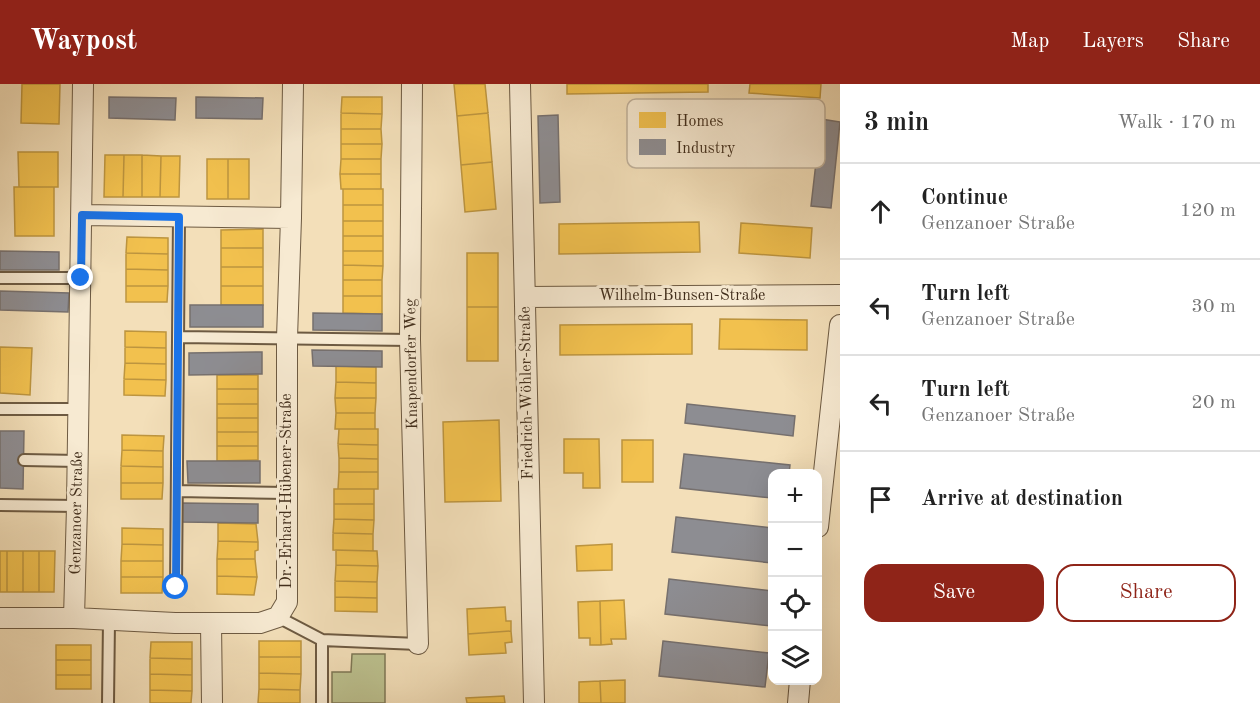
<!DOCTYPE html>
<html lang="en">
<head>
<meta charset="utf-8">
<style>
	:root { --surface:#fff; --page:#f6f6f6; --text:#222; --muted:#767676; --line:#e0e0e0; --accent:#8f2418 }
	body { margin:0; font-family:"Old Standard TT",serif; background:var(--page); color:var(--text) }
	.controls { position:absolute; right:18px; bottom:18px; display:grid; overflow:hidden; border-radius:12px; box-shadow:0 6px 24px #0002 }
	.controls button { width:54px; height:54px; display:grid; place-items:center; padding:0; border:0; border-bottom:2px solid var(--line); background:var(--surface); color:var(--text); font:30px sans-serif }
	.stop { position:absolute; width:18px; height:18px; margin:-14px; border:4px solid #1a73e8; border-radius:50%; background:#fff }
	.stop.end { background:#1a73e8; border-color:#fff; box-shadow:0 2px 6px #0008 }
	.list { margin:0; padding:0; list-style:none }
	h2 { display:flex; justify-content:space-between; align-items:center; height:78px; margin:0; padding:0 24px; font-size:26px }
	h2 small { font-size:20px; font-weight:400; color:var(--muted) }
	.list li { display:grid; grid-template-columns:39px 1fr auto; gap:18px; align-items:center; box-sizing:border-box; height:96px; padding:0 24px; border-top:2px solid var(--line) }
	.list b { display:block; font-size:22px; white-space:nowrap }
	.list p { margin:0; font-size:20px; white-space:nowrap; color:var(--muted) }
	.list em { font-size:20px; font-style:normal; color:var(--muted) }
	.actions { display:flex; gap:12px; padding:18px 24px }
	.actions a { flex:1; padding:14px 0; border:2px solid var(--accent); border-radius:18px; text-align:center; font-size:21px; color:var(--accent) }
	.actions .main { background:var(--accent); color:#fff }
	.icon { flex:none; width:33px; height:33px; fill:none; stroke:currentColor; stroke-width:2; stroke-linecap:round; stroke-linejoin:round }
	.map { position:relative; flex:none; width:840px; height:619px; overflow:hidden }
	header { display:flex; align-items:center; gap:36px; box-sizing:border-box; height:84px; padding:0 30px; background:var(--accent); color:#fff }
	header strong { font-size:28px }
	nav { display:flex; gap:33px; margin-inline-start:auto; font-size:21px }
	main { display:flex }
	aside { flex:1; background:var(--surface) }
	.map>svg:first-child { display:block }
	.green { fill:#bcc18f; stroke:#7e7755; stroke-width:1.5 }
	.homes { fill:#f2c14e; stroke:#bd953f; stroke-width:1.5 }
	.industry { fill:#8d8d92; stroke:#76706e; stroke-width:1.5 }
	.lines { fill:none; stroke-linecap:round; stroke-linejoin:round }
	.lane-casing { stroke:#6d5a42; stroke-width:14 }
	.street-casing { stroke:#6d5a42; stroke-width:22 }
	.lane { stroke:#f7ead2; stroke-width:10 }
	.street { stroke:#f7ead2; stroke-width:20 }
	.route { stroke:#1a73e8; stroke-width:8 }
	.labels { text-anchor:middle; dominant-baseline:central; stroke-width:6; stroke-linejoin:round; paint-order:stroke }
	.street-label { font-size:16px; fill:#402d1b; stroke:#f7ead2 }
	.key { fill:#f7ead2; stroke:#c0b19b; stroke-width:1.5 }
	.key-label { font-size:16px; fill:#402d1b }
</style>
</head>
<body>
<header>
<strong>Waypost</strong>
<nav><a>Map</a><a>Layers</a><a>Share</a></nav>
</header>
<main>
<div class="map">
<svg width="840" height="619" viewBox="0 0 840 619">
	<rect width="100%" height="100%" fill="#f3dfb9"/>
	<filter id="stains"><feTurbulence type="fractalNoise" baseFrequency=".00333" numOctaves="4"/><feColorMatrix values="0 0 0 0 .2 0 0 0 0 .09 0 0 0 0 .02 0 0 0 .5 -.17"/></filter>
	<radialGradient id="worn" r=".72"><stop offset=".6" stop-color="#630" stop-opacity="0"/><stop offset="1" stop-color="#630" stop-opacity=".3"/></radialGradient>
	<path class="green" d="M352,570H385V619H332V588H351Z"/>
	<path class="homes" d="M22,0H60L59,40L21,39Z
		M454,0H485L488,29L457,32Z
		M567,0H708V8L567,10Z
		M750,0H821L820,14L749,9Z
		M342,13H382V30L341,29Z
		M341,29L382,30L381,45H341Z
		M488,29L492,78L461,81L457,32Z
		M341,45H381L382,60H341Z
		M341,60H382L381,75H341Z
		M18,68H58V103H19Z
		M105,71H124L123,113H104Z
		M124,71H142V113H123Z
		M142,71L161,72L160,113H142Z
		M161,72H180L179,113H160Z
		M207,75H228V115H207Z
		M228,75H249V115H228Z
		M341,75H381V90H340Z
		M492,78L496,125L465,128L461,81Z
		M340,90H381V105H341Z
		M14,103H54V152H15Z
		M343,105H383V121H343Z
		M343,121H383V137H343Z
		M343,137H383V152H343Z
		M699,138L700,168L559,170V140Z
		M741,139L812,144L810,174L739,169Z
		M263,145V164H221V146Z
		M343,152H383V167H343Z
		M127,153L168,154V170L126,169Z
		M221,164H263V183H221Z
		M343,167H383V182L343,181Z
		M126,169L168,170V186L126,185Z
		M467,169H498V223H467Z
		M343,181L383,182L382,196H343Z
		M221,183H263V202H221Z
		M126,185L168,186V202H126Z
		M343,196H382V212H343Z
		M126,202H168L167,218H126Z
		M221,202H263V221H221Z
		M343,212H382V230L343,229Z
		M467,223H498V277H467Z
		M720,235L807,236V266L719,265Z
		M692,240V270L560,271V241Z
		M125,247L166,248V264L125,263Z
		M0,263L32,264L30,311L0,309Z
		M125,263L166,264V280L125,279Z
		M125,279L166,280V296L124,295Z
		M336,282L376,283V299L336,298Z
		M217,291H258V305H217Z
		M124,295L166,296L165,312L124,311Z
		M336,298L376,299V314H335Z
		M217,305H258V320H217Z
		M335,314H376L375,329H336Z
		M217,320H258V334H217Z
		M336,329H375V345H335Z
		M217,334H258V348H217Z
		M499,336L501,417L445,418L443,338Z
		M339,345H378V361L338,360Z
		M217,348H258V362H217Z
		M122,351L164,352L163,367L122,366Z
		M564,355H599L600,404H583V389H564Z
		M622,356H653V398H622Z
		M338,360L378,361V375L339,374Z
		M217,362H258V376L217,377Z
		M122,366L163,367V383L121,382Z
		M339,374L378,375V388H339Z
		M121,382L163,383V399H121Z
		M339,388H378V405H338Z
		M121,399H163L162,415H121Z
		M334,405H374V420H334Z
		M334,420H374V436L334,435Z
		M334,435L374,436L373,450L333,449Z
		M218,439L256,440L258,458L218,457Z
		M122,444L163,445V461L122,460Z
		M333,449L373,450V467L333,466Z
		M218,457L258,458V466L255,467V475H217Z
		M122,460L163,461V477H121Z
		M612,460V486L577,487L576,462Z
		M336,466L377,467L378,482L336,481Z
		M0,467H7V508H0Z
		M7,467H23V508H7Z
		M23,467H39V508H23Z
		M39,467H55L54,508H39Z
		M217,475H255L257,493L217,492Z
		M121,477H163V493H121Z
		M336,481L378,482L377,498L335,497Z
		M217,492L257,493L254,511L217,510Z
		M121,493H163L162,509H121Z
		M335,497L377,498V514L335,513Z
		M335,513L377,514V528L335,527Z
		M624,516L626,555H611L612,560L601,561L600,517Z
		M600,517L601,561H590V554H579L578,518Z
		M505,523L506,537H511V547L468,550L467,525Z
		M511,547L512,558L505,559L506,569L469,571L468,550Z
		M259,557H301V573H259Z
		M151,558H192V575L150,574Z
		M56,561H91V576H56Z
		M259,573H301V590L259,589Z
		M150,574L192,575V591L150,590Z
		M56,576H91V591H56Z
		M259,589L301,590L300,606L259,605Z
		M150,590L192,591V607L150,606Z
		M56,591H91V605H56Z
		M625,596V619H601L600,597Z
		M600,597L601,619H579V598Z
		M259,605L300,606V619H258Z
		M150,606L192,607L191,619H150Z
		M504,612L505,619H467L466,614Z"/>
	<path class="industry" d="M109,13L176,14L175,36L109,34Z
		M196,13L263,14L262,35L196,34Z
		M558,31L560,118L540,119L538,32Z
		M821,35L840,38L831,124L811,122Z
		M0,167L59,168V186H0Z
		M0,207L69,209L68,228L0,226Z
		M190,221H263V243H190Z
		M313,229L382,230V247L313,246Z
		M312,266L382,267V283L313,282Z
		M262,268V290L189,291V269Z
		M687,320L795,332L793,352L685,339Z
		M0,347H24L23,405L0,404Z
		M684,370L790,381L789,390H772V414L680,404Z
		M187,377H260V399H188Z
		M182,419L258,420V439L182,438Z
		M676,433L772,444V479L672,468Z
		M669,495L772,507L771,542L665,530Z
		M663,557L769,569L765,603L659,592Z"/>
	<g class="lines">
		<defs>
			<path id="lane" d="M0,194H81
				M179,253L410,256
				M0,325H79
				M24,376L78,377
				M178,407L286,409
				M0,421L77,422
				M176,503L179,133
				M278,533L322,556L418,560
				M108,619L109,537
				M322,619V556"/>
			<path id="street" d="M412,0L410,256L418,560
				M520,0L534,619
				M82,131L291,134
				M525,213L840,211
				M818,443L840,241
				M0,534H74L175,539H260L278,533L287,518V254L291,134L293,0
				M74,534L77,422L83,0
				M211,539L212,619
				M798,619L800,596"/>
		</defs>
		<use href="#lane" class="lane-casing"/>
		<use href="#street" class="street-casing"/>
		<use href="#lane" class="lane"/>
		<use href="#street" class="street"/>
	</g>
	<g class="lines">
		<path class="route" d="M81,194L82,131L179,133L176,503"/>
	</g>
	<g class="labels">
		<g class="street-label">
			<text x="682" y="212">Wilhelm-Bunsen-Straße</text>
			<text transform="translate(412 280) rotate(-91)">Knapendorfer Weg</text>
			<text transform="translate(527 309) rotate(-91)">Friedrich-Wöhler-Straße</text>
			<text transform="translate(287 407) rotate(-90)">Dr.-Erhard-Hübener-Straße</text>
			<text transform="translate(77 429) rotate(-89)">Genzanoer Straße</text>
		</g>
	</g>
	<rect x="627" y="15" width="198" height="69" rx="9" class="key"/>
	<rect x="639" y="28" width="27" height="16" fill="#f2c14e"/>
	<rect x="639" y="55" width="27" height="16" fill="#8d8d92"/>
	<g class="key-label">
		<text x="676" y="42">Homes</text>
		<text x="676" y="69">Industry</text>
	</g>
	<rect width="100%" height="100%" filter="url(#stains)"/>
	<rect width="100%" height="100%" fill="url(#worn)"/>
</svg>
<div class="controls">
<button>+</button>
<button>−</button>
<button><svg class="icon" aria-label="locate" viewBox="0 0 24 24"><circle cx="12" cy="12" r="6"/><path d="M12 2v4M12 18v4M2 12h4M18 12h4"/></svg></button>
<button><svg class="icon" aria-label="layers" viewBox="0 0 24 24"><path d="M12 4l9 5-9 5-9-5zM3 14l9 5 9-5"/></svg></button>
</div>
<div class="stop" style="left:176px;top:503px"></div>
<div class="stop end" style="left:81px;top:194px"></div>
</div>
<aside>
<h2>3 min<small>Walk · 170 m</small></h2>
<ul class="list">
<li><svg class="icon" aria-label="ahead" viewBox="0 0 24 24"><path d="M12 20V5M6 11l6-6 6 6"/></svg><div><b>Continue</b><p>Genzanoer Straße</p></div><em>120 m</em></li>
<li><svg class="icon" aria-label="left" viewBox="0 0 24 24"><path d="M17 20v-9H6M10 6l-5 5 5 5"/></svg><div><b>Turn left</b><p>Genzanoer Straße</p></div><em>30 m</em></li>
<li><svg class="icon" aria-label="left" viewBox="0 0 24 24"><path d="M17 20v-9H6M10 6l-5 5 5 5"/></svg><div><b>Turn left</b><p>Genzanoer Straße</p></div><em>20 m</em></li>
<li><svg class="icon" aria-label="arrive" viewBox="0 0 24 24"><path d="M6 21V4h12l-3 4 3 4H6"/></svg><div><b>Arrive at destination</b></div></li>
</ul>
<div class="actions"><a class="main">Save</a><a>Share</a></div>
</aside>
</main>
</body>
</html>
